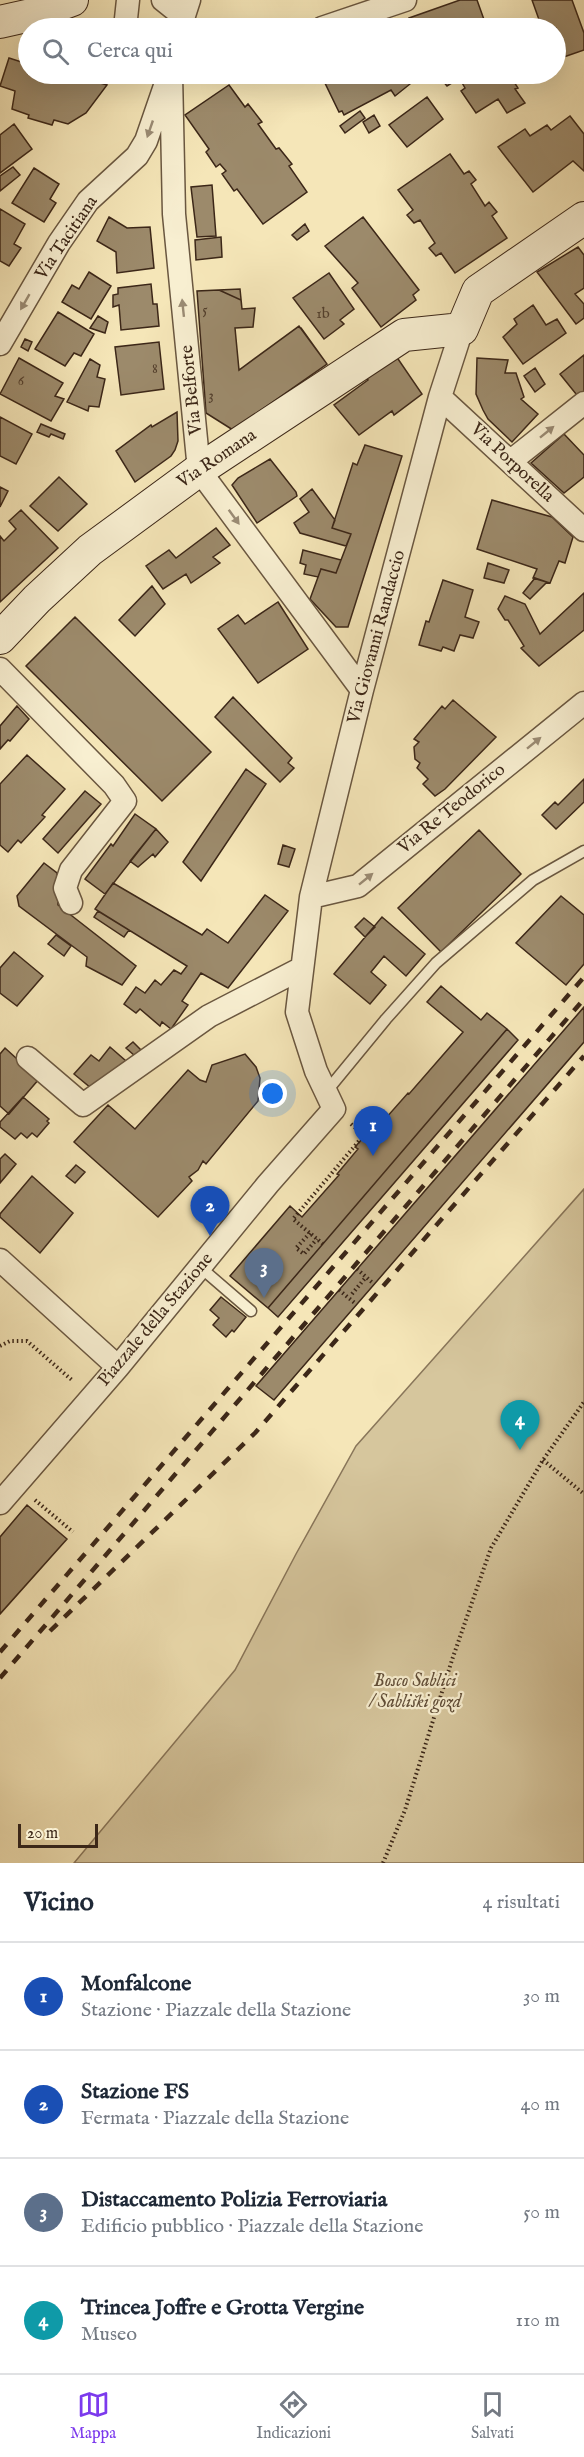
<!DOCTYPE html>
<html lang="it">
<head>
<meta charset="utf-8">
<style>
	:root { --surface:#fff; --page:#f6f6f7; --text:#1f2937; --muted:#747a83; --line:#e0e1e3; --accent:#7c3aed }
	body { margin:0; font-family:"IM FELL English",serif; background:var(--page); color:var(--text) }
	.scale { position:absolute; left:18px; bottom:15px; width:80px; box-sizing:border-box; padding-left:6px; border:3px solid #3c2718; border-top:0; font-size:16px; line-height:21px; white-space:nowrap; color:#3c2718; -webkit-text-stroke:4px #f8efd1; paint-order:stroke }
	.you { position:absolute; left:273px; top:1094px; width:21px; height:21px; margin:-15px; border:4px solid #fff; border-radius:50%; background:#1a73e8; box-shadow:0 0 0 9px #1a73e833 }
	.badge { display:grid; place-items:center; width:39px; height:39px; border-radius:50%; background:var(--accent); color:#fff; font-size:20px; font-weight:700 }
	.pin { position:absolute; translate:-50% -50px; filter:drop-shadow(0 2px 3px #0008) }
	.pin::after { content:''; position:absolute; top:32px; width:21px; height:18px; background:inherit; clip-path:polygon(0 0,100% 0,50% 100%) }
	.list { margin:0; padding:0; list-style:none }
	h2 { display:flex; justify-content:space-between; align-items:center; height:78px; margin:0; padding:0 24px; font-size:26px }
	h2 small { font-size:20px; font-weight:400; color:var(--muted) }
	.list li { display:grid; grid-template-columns:39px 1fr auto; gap:18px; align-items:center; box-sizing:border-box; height:108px; padding:0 24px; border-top:2px solid var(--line) }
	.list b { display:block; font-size:22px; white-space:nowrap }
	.list p { margin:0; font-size:20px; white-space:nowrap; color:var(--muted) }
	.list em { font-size:20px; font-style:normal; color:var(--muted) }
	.icon { flex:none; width:33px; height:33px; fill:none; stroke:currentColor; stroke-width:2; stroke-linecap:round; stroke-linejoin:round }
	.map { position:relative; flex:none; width:584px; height:1863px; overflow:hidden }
	.search { position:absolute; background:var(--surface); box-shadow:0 6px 24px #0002; left:18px; right:18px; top:18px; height:66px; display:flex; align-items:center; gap:15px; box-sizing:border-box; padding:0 21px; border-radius:33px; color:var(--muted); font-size:22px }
	.sheet { height:510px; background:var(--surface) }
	nav { display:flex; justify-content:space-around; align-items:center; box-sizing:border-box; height:84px; border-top:2px solid var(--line); background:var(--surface); font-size:16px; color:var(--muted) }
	nav a { display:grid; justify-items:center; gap:3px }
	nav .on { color:var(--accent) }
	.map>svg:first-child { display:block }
	.green { fill:#d6c69d; stroke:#89765a; stroke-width:1.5 }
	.building { fill:#9c8a6b; stroke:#3c2718; stroke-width:1.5 }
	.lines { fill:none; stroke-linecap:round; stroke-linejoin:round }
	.lane-casing { stroke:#6a5740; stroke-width:13 }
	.street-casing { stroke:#6a5740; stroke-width:25 }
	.secondary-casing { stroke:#3c2718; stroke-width:34 }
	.path { stroke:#3c2718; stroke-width:4; stroke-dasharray:1.5 3; stroke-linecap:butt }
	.lane { stroke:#f8efd1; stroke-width:10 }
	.street { stroke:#f8efd1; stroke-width:22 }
	.secondary { stroke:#f8efd1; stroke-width:32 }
	.rail { stroke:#3c2718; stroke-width:4.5; stroke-dasharray:10 10; stroke-linecap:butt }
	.oneway { fill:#9a8b74 }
	.labels { text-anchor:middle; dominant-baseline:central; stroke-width:4.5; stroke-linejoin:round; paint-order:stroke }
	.number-label { font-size:15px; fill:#54402d }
	.street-label { font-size:18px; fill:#3c2718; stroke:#f8efd1 }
	.park-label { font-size:18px; font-style:italic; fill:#624f39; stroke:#f8efd1 }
</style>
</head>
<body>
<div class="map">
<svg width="584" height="1863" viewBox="0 0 584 1863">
	<rect width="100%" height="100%" fill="#f5e6b8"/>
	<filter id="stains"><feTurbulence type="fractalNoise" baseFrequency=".00333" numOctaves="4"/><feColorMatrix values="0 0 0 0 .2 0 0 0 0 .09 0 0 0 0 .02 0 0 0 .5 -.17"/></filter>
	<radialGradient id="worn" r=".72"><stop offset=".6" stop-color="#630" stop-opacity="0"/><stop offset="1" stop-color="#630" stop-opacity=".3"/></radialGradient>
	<path class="green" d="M584,1189V1863H74L235,1670L296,1554L356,1446Z"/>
	<path class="building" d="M460,0H477L487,28H414L409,18Z
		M532,0H572L584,33V50L558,59L556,53V28H542Z
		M9,58L28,64V74H70L107,85L86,113L68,124L54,120L52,125L28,118L29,115L12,109L15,91L0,86Z
		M340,74H402L410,84L395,96L391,90L344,115L342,111L339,112L324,81Z
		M437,74H449L455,81L447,86Z
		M457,74H509L518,88L515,89L525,103L507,113L498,99L476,113L461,91L465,88Z
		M229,85L245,107L248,104L262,122L258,124L276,149L279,148L292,164L289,166L307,192L263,224L237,189L234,191L222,174L226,171L220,164L216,167L206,152L209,149L185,115Z
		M427,97L443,119L407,147L389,125Z
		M360,111L365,118L345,133L340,126Z
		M374,115L380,126L369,133L363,122Z
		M570,116L584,134V171L573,161L533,192L498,147L525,129L530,136L547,125L551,130Z
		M14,124L32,149L0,173V135Z
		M450,154L464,174L469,171L476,180L471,184L485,206L489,202L497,212L492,216L507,238L455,273L441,253L436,256L429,248L435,243L420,220L414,223L407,215L413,210L398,190Z
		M13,167L20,175L0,191V176Z
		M34,168L59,184L50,199L56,203L44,222L12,203Z
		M212,185L216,236L197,237L191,187Z
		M0,209L25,224L14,244L21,248L9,266L0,261Z
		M109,217L127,228L150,227L154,268L117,273L116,252L97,241Z
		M363,217L419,290L413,295L416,300L381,327L352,288L358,283L325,246Z
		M305,224L309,231L297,240L292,235Z
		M221,237L222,257L196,260L195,240Z
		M578,247L584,255V288L575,294L584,304V318L576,324L537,272Z
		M89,272L111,286L91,319L62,302L72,285L79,289Z
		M329,273L354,309L340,320L344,324L324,339L293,298Z
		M151,284L153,304H157L159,326L121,330L119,305L113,307V295L118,294V288Z
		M240,289L242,309L255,308L253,327L235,328L239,370L298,327L301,328L327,364L233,430L206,413L197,291Z
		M219,290L241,300L242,309L255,308L253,327L235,328L239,370L299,326L327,364L233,430L206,413L197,291Z
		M533,305L546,325L557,319L566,333L523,364L503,337L517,324L514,319Z
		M58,312L94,334L81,356L74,353L65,366L35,349Z
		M98,316L108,322L105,333L90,328Z
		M25,339L32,342L28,351L21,347Z
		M159,342L164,389L121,395L115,347Z
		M584,355V395L580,399L560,374Z
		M396,356L422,394L394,415L392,411L359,435L334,405L368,380L366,378Z
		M19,358L63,383L55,396L64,399L51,421L0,394Z
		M477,358L508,360L505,373H516L524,397L521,399L538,414L512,442L488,419L483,410L476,394Z
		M90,359L100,365L97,377L105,379L99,407L89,406L88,411L67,402Z
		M535,368L545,384L535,392L524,376Z
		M177,412L178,441L175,450L171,456L135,482L116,451L151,425L152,427Z
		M0,417L32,434L16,464L0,456Z
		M41,424L65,434L63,439L51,434L49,437L37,432Z
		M564,434L584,455V477L564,493L531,463Z
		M365,445L402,456L348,627H336L310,599L321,569L336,573L351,534L332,528L353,463L357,465Z
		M270,459L296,492L297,496L257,523L232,485L238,478Z
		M59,477L87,504L58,531L30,506Z
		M0,487L8,491L0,507Z
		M312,489L335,520L332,528L351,534L346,546L300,533L294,523L309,512L300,499Z
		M492,500L552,517L573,537L565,563L559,561L550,583L533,578L537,569L477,549Z
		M21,510L58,548L0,602V536L4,541L16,529L9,521Z
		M216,528L230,545L213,557L220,563L191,583L186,574L163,589L146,566L169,550L176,558Z
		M303,550L341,560L336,573L321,569L318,577L304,574L306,565L300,563Z
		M488,563L509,570L504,583L484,578Z
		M535,578L547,582L530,599L523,593Z
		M443,580L473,590L465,617L479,622L473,638L460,635L454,651L443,647L441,651L419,645L426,621L429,622Z
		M152,586L165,604L135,636L119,620Z
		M584,593V630L539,666L521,648L524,646L508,620H505L498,609L505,596L525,604L540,634Z
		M278,602L308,649L258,683L218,629L238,615L245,624Z
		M75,617L211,752L162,801L26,666Z
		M233,697L292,758L288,763L294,768L280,782L215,717Z
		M453,700L496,737L445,789L435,796L423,784L428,779L417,768L420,763L415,759L414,747L419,742L414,739L442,706L445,709Z
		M17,706L29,719L10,741L8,740L0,749V726Z
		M27,755L65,789L42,815L45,817L21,843L18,840L8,852L0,845V784Z
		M246,769L266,784L201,881L183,862Z
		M584,779V802L556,829L542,815L555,802L558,805Z
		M85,791L101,804L58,853L43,839Z
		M135,814L156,829L105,894L85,879L111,844L113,846Z
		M156,829L168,842L155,857L153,854L138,867L130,861Z
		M479,830L521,874L441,952L398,908Z
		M283,845L295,849L289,867L278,864Z
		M44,863L57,873L58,905L136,966L122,985L86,966L87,957L19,906L17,896Z
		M113,883L202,935L207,929L228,943L265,895L288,911L228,988L201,973L182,1001L188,1005L171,1029L162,1022L160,1026L140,1009L136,1013L124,1004L136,987L145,993L155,980L161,985L174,970L181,974L187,966L95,909Z
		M561,896L584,915V964L566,985L516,943Z
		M98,911L129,930L124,937L94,917Z
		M382,917L425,954L406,976L384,956L371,972L386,985L370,1004L334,974Z
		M364,918L375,927L365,937L355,927Z
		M56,935L71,946L64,956L48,944Z
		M14,952L43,976L17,1006L0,993V968Z
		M441,986L481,1020L487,1013L507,1029L268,1308L230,1276L290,1206L302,1217L339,1175L337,1174L358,1149L355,1147L383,1115L386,1118L408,1093L409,1094L463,1032L427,1002Z
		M584,1007V1042L274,1400L256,1386Z
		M507,1029L518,1040L278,1317L268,1308Z
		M133,1042L141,1050L135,1056L126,1048Z
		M110,1047L126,1061L91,1088L74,1074L91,1055L99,1061Z
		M5,1048L39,1079L9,1114L0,1106V1054Z
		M245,1054L256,1067L260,1078L258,1101L206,1164L203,1161L198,1170L189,1177L192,1181L158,1217L74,1142L108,1105L135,1129L188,1070L200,1080L206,1082L212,1065Z
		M23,1097L49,1119L47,1121L49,1123L37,1137L32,1133L27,1138L21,1133L15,1139L0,1127V1122Z
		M5,1154L16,1164L0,1183V1159Z
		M76,1165L85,1172L75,1183L66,1176Z
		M32,1176L73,1213L40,1253L0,1217V1214Z
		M221,1297L246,1317L234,1332L232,1330L226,1337L213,1325L219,1318L210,1310Z
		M27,1505L67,1539L0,1614V1537Z"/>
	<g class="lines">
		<defs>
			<path id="lane" d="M326,1092L386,1019L436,963L533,880L584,851
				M200,1267L251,1311"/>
			<path id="street" d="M163,0L183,16
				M125,28L128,0
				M180,28L189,0
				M322,28L405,0
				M171,74L174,214L199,470L362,690
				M0,344L59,243L88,201L137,156L146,141L166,83
				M440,397L584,530
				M511,461L584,403
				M0,669L114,785L125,801L71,870L65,888L71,903
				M311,897L358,886L584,703
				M28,1058L83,1105L209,1016L302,968
				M0,1260L118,1367
				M0,1503L118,1367L268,1184L334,1109L316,1071L297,1012L311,897L362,690L440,397L462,329"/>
			<path id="secondary" d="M0,22L31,15L72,0
				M0,638L37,599L90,550L199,470L404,335L462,329L478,291L584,218"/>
		</defs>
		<use href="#lane" class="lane-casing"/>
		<use href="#street" class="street-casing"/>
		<use href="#secondary" class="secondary-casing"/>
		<path class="path" d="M351,1124L365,1136
			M310,1233L296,1248L304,1254L317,1239
			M323,1244L293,1219L364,1135
			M357,1269L374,1284
			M339,1290L356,1304
			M352,1294L366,1277
			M0,1346L10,1341H27L73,1381
			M543,1460L584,1494
			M35,1500L73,1532
			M383,1863L405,1810L452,1660L491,1548L543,1460L584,1402"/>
		<use href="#lane" class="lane"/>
		<use href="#street" class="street"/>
		<use href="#secondary" class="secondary"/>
		<path class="rail" d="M50,1631L255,1433L584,1056
			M0,1652L584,977
			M0,1678L584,999"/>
	</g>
	<defs><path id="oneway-solid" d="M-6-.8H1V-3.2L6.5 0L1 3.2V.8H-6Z" transform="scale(1.5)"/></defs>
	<g class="oneway">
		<use href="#oneway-solid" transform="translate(150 129) rotate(109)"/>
		<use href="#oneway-solid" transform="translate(25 302) rotate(120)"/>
		<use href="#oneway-solid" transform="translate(183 308) rotate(-96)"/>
		<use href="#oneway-solid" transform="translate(547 432) rotate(-39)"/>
		<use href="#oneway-solid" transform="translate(234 517) rotate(54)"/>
		<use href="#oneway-solid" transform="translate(534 743) rotate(-39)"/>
		<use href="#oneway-solid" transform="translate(366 879) rotate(-39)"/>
	</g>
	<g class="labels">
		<g class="number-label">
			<text x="205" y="309">5</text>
			<text x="323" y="313">1b</text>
			<text x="155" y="368">8</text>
			<text x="21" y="380">6</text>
			<text x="211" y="395">3</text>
		</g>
		<g class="street-label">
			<text transform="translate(67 238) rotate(-56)">Via Tacitiana</text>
			<text transform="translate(192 390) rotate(-96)">Via Belforte</text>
			<text transform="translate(217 459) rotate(-34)">Via Romana</text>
			<text transform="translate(512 463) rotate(43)">Via Porporella</text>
			<text transform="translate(377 637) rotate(-75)">Via Giovanni Randaccio</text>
			<text transform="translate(452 809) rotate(-39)">Via Re Teodorico</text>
			<text transform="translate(156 1320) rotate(-50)">Piazzale della Stazione</text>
		</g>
		<g class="park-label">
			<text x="415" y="1681">Bosco Sablici<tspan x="415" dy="21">/ Sabliški gozd</tspan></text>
		</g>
	</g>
	<rect width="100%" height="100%" filter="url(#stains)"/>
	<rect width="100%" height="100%" fill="url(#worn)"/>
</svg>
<div class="scale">20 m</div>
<div class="you"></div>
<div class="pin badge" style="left:373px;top:1156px;background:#1a4fb4">1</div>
<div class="pin badge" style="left:210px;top:1236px;background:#1a4fb4">2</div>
<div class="pin badge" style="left:264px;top:1298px;background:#5c6f8a">3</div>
<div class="pin badge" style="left:520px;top:1450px;background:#0f9aa8">4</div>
<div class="search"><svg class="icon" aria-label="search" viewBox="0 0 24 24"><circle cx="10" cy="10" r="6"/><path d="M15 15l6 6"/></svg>Cerca qui</div>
</div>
<section class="sheet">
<h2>Vicino<small>4 risultati</small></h2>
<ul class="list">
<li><span class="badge" style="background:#1a4fb4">1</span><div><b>Monfalcone</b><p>Stazione · Piazzale della Stazione</p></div><em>30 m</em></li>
<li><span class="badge" style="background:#1a4fb4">2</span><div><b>Stazione FS</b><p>Fermata · Piazzale della Stazione</p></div><em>40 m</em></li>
<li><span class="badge" style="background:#5c6f8a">3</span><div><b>Distaccamento Polizia Ferroviaria</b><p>Edificio pubblico · Piazzale della Stazione</p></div><em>50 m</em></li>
<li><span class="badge" style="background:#0f9aa8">4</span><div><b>Trincea Joffre e Grotta Vergine</b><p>Museo</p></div><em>110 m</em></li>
</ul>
</section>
<nav>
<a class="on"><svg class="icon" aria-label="map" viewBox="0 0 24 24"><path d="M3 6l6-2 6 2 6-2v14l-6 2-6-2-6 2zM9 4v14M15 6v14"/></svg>Mappa</a>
<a><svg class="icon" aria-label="directions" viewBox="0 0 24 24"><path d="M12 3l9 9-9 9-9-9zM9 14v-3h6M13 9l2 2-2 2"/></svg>Indicazioni</a>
<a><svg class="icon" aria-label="saved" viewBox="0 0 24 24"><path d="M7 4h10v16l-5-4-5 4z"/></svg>Salvati</a>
</nav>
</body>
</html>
